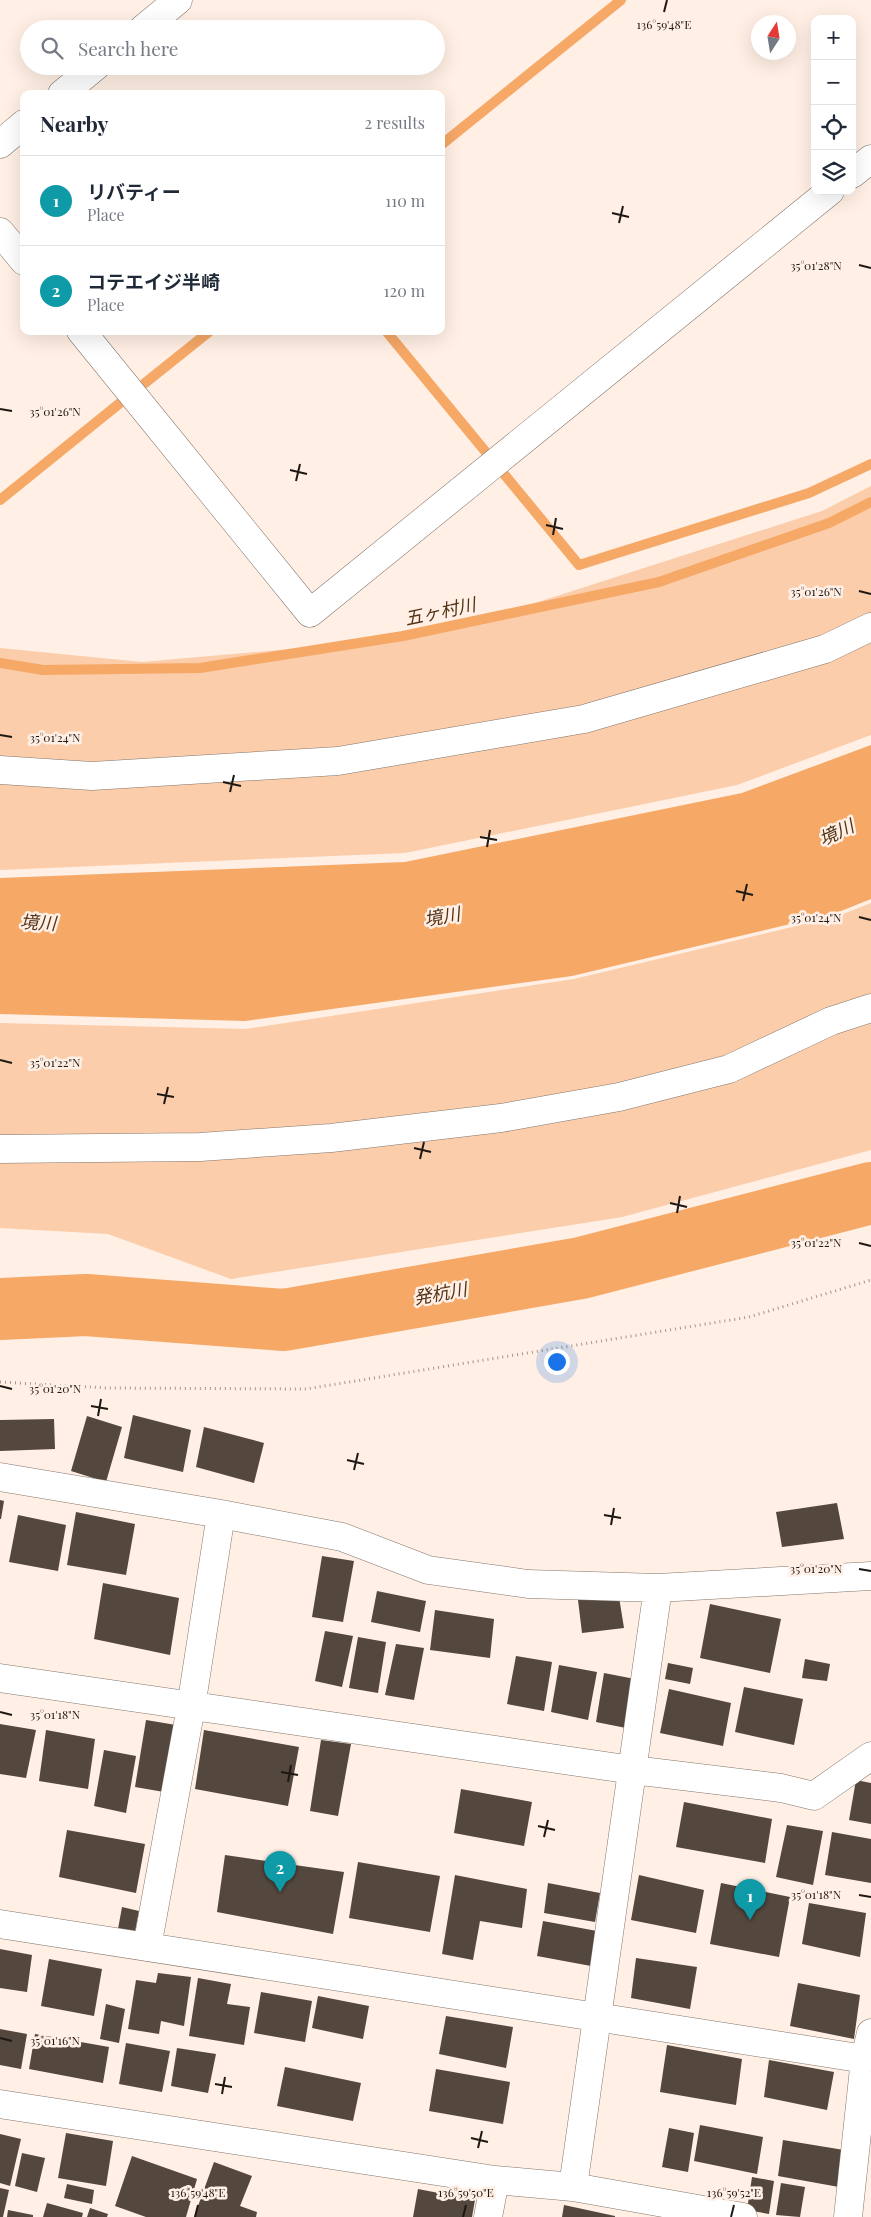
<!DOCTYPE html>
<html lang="en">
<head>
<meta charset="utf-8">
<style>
	:root { --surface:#fff; --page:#f6f6f7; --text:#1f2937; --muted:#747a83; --line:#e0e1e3; --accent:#884b0a }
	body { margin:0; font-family:"Playfair Display","Noto Sans JP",serif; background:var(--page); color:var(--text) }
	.controls { position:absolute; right:15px; top:15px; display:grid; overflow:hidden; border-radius:10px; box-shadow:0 5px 20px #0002 }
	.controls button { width:45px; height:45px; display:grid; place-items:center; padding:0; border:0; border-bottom:1px solid var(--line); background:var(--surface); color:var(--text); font:25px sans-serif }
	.compass { position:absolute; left:751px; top:15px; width:45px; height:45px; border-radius:50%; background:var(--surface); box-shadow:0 5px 20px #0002; rotate:12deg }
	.you { position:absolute; left:556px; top:1361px; width:18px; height:18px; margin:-12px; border:4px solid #fff; border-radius:50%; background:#1a73e8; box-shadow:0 0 0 8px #1a73e833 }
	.badge { display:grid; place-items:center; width:32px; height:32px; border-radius:50%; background:var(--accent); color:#fff; font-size:16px; font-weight:700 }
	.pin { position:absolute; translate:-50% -41px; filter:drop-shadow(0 1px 2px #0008) }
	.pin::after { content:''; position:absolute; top:26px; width:18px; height:15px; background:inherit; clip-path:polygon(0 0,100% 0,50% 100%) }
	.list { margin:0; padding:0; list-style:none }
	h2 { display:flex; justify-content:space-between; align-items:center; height:65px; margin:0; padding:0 20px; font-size:21px }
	h2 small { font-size:16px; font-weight:400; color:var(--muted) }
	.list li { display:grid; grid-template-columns:32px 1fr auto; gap:15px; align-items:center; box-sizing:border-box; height:90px; padding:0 20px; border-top:1px solid var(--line) }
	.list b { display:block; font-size:19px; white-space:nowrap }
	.list p { margin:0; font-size:16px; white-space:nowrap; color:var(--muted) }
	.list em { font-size:16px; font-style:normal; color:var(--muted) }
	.icon { flex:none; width:28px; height:28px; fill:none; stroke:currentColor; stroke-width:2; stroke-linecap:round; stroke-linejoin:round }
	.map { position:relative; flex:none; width:871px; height:2217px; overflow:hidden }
	.search { position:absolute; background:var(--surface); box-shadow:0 5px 20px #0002; left:20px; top:20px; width:425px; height:55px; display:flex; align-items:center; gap:12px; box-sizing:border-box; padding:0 18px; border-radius:28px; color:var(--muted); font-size:19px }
	.panel { position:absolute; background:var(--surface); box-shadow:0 5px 20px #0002; left:20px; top:90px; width:425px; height:245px; border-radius:10px }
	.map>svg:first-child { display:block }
	.green { fill:#fbcdaa }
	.water { fill:#f6a867 }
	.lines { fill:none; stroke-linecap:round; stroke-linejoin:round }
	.stream { stroke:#f6a867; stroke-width:10 }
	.river { stroke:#f6a867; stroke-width:62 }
	.building { fill:#53473e }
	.minor-casing { stroke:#83766c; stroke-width:29 }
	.path { stroke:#a2968e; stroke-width:3; stroke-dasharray:1 4; stroke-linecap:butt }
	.minor { stroke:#fff; stroke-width:28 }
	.ticks { fill:none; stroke:#1d1814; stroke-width:2 }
	.labels { text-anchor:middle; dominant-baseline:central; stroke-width:5; stroke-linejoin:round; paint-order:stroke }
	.water-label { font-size:18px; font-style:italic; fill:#533317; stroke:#ffefe4 }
	.ticks-label { font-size:12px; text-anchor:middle; fill:#1d1814; stroke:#ffefe4; stroke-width:5; stroke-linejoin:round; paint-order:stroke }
</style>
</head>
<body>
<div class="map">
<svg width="871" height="2217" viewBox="0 0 871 2217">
	<rect width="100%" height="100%" fill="#ffefe4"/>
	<path class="green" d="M871,486V735L737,785L405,853L0,870V648L142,662L349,644L532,604L822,511Z
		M871,903V1150L622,1217L231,1279L108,1234L0,1228V1023L246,1029L574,979L838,916Z"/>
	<path class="water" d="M871,745V899L836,913L572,976L245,1021L0,1014V878L405,862L742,793Z"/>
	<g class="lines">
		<path class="stream" d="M441,145L621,0
			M386,331L485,451
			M145,383L210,331
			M504,474L579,565L809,493L871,464
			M0,500L120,403
			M0,663L43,670L200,668L403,636L659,582L829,523L871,502"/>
		<path class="river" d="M0,1309L86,1305L284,1320L581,1268L871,1193"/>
	</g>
	<path class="building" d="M133,1415L191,1430L183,1472L124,1458Z
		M87,1416L122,1427L106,1482L71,1471Z
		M54,1419L55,1449L0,1451V1420Z
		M204,1427L264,1443L254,1483L196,1467Z
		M0,1500L4,1501L1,1519H0Z
		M837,1503L844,1539L782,1547L776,1512Z
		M76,1512L135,1524L126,1575L67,1565Z
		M18,1515L66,1525L58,1571L9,1562Z
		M322,1556L354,1561L343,1622L312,1617Z
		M103,1583L179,1598L170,1655L94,1639Z
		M377,1591L426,1601L420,1632L371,1622Z
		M619,1597L624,1628L582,1633L578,1600Z
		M710,1604L781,1619L770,1673L700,1658Z
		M435,1610L494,1619L490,1658L430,1650Z
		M325,1631L353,1636L342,1687L315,1681Z
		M358,1637L386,1642L378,1693L349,1688Z
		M396,1644L424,1648L414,1700L385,1695Z
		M516,1656L552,1662L544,1711L507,1704Z
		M805,1659L830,1664L827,1681L802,1678Z
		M668,1663L693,1668L690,1684L665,1679Z
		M559,1665L597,1672L588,1720L551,1712Z
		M604,1673L640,1680L631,1729L596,1722Z
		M744,1687L803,1699L794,1745L735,1732Z
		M669,1689L731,1703L723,1746L660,1733Z
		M146,1720L176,1725L164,1792L135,1787Z
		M0,1724L36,1730L26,1778L0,1774Z
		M46,1730L95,1739L88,1789L39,1781Z
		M204,1730L299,1747L288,1806L195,1789Z
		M321,1740L351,1744L338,1816L310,1811Z
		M104,1750L136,1756L126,1813L94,1806Z
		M856,1780L871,1783V1824L849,1820Z
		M461,1789L532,1802L524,1846L454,1833Z
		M684,1802L772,1819L765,1863L676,1847Z
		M787,1825L823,1831L813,1885L776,1877Z
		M67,1830L145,1844L136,1893L59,1877Z
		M832,1832L871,1839V1883L825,1875Z
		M225,1855L344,1872L333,1934L217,1912Z
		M358,1862L440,1876L430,1932L349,1918Z
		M455,1875L527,1889L522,1928L480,1921L473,1960L442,1954Z
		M639,1875L704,1890L696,1933L631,1920Z
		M548,1883L600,1893L595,1922L544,1913Z
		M721,1883L790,1897L779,1957L710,1944Z
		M809,1903L866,1913L860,1957L802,1944Z
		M122,1907L139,1911L135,1932L118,1929Z
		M543,1921L597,1931L591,1966L537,1956Z
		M0,1949L32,1955L27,1992L0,1988Z
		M636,1958L697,1967L690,2009L631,1998Z
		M49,1959L102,1969L94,2016L41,2006Z
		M158,1973L191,1977L184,2026L161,2021L159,2034L128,2029L136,1980L156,1983Z
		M198,1978L231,1984L227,2004L250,2007L244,2045L189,2036Z
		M798,1983L860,1995L854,2039L790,2026Z
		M261,1992L312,2001L305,2042L254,2033Z
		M318,1996L369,2006L363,2039L312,2028Z
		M106,2004L125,2009L119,2043L100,2039Z
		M446,2016L513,2027L506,2068L439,2054Z
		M0,2029L27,2034L21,2069L0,2065Z
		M35,2034L109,2047L103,2083L29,2069Z
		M126,2043L170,2051L162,2092L119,2084Z
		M667,2045L742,2059L736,2105L660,2092Z
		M177,2048L216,2054L208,2093L171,2086Z
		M769,2060L834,2072L827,2110L764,2097Z
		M285,2067L361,2083L353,2121L277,2106Z
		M436,2069L510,2082L503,2124L429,2111Z
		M700,2125L763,2137L757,2174L694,2161Z
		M669,2128L694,2133L688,2172L662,2167Z
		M66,2133L113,2141L106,2186L58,2178Z
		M0,2134L21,2139L10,2186L0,2183Z
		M783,2140L844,2150L839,2187L778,2176Z
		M22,2153L45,2158L37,2192L15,2186Z
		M132,2156L197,2179L186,2217H146L115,2206Z
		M214,2162L252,2176L240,2206L257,2212L256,2217H194Z
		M752,2177L774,2181L769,2214L747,2210Z
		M781,2183L805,2187L800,2217L776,2215Z
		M67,2184L94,2190L92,2204L64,2198Z
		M0,2188L9,2190L3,2217H0Z
		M418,2189L475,2200L472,2217H413Z
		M47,2203L83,2213L82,2217H43Z
		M564,2205L615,2216V2217H562Z
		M90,2208L108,2214L107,2217H87Z
		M8,2210L33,2215V2217H7Z"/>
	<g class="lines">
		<defs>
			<path id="minor" d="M143,29L178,0
				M62,94L96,66
				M0,144L24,124
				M852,174L871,159
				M0,232L24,261
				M81,331L310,613L830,191
				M0,770L92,776L338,761L584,719L825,649L871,627
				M0,1149L200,1147L331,1138L501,1118L619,1097L729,1069L831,1021L871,1008
				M0,1477L221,1514
				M0,1678L633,1770L781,1788L814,1796L871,1756
				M0,1924L865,2059
				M147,1947L191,1707L221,1514L342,1537L428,1570L528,1584L658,1588
				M0,2104L495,2180L573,2187L743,2217
				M573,2187L658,1588L871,1576
				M488,2217L495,2180
				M848,2217L865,2059L871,2033"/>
		</defs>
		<use href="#minor" class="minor-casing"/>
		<path class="path" d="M0,1382L108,1388L306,1389L749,1317L871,1280"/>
		<use href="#minor" class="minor"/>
	</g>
	<path class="ticks" d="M664,12L667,0M612,213L629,217M619,223L623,206M859,265L871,268M0,409L12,411M290,470L307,474M296,481L300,464M546,525L563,529M553,535L556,518M859,591L871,594M0,735L12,737M223,782L241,786M230,792L234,775M480,837L497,840M487,847L490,830M736,891L753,895M743,901L747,884M859,917L871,920M0,1060L12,1063M157,1094L174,1097M164,1104L168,1087M414,1148L431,1152M420,1159L424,1142M670,1203L687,1207M677,1213L680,1196M859,1243L871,1246M0,1386L12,1389M91,1406L108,1409M98,1416L101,1399M347,1460L364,1464M354,1470L358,1453M604,1515L621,1518M611,1525L614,1508M859,1569L871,1571M0,1712L12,1715M281,1772L298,1775M288,1782L291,1765M538,1826L555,1830M544,1837L548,1820M859,1895L871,1897M0,2038L12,2041M215,2084L232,2087M222,2094L225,2077M471,2138L488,2142M478,2148L482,2131M195,2217L198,2205M463,2217L466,2205M731,2217L734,2205"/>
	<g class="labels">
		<g class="water-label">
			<text transform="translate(440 611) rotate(-12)">五ヶ村川</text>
			<text transform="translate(836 832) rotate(-25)">境川</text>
			<text transform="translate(442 916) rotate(-10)">境川</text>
			<text transform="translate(38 922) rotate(3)">境川</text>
			<text transform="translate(440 1293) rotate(-10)">発杭川</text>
		</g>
	</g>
	<g class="ticks-label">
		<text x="664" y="29">136°59'48"E</text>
		<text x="816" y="270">35°01'28"N</text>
		<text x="55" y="416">35°01'26"N</text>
		<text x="816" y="596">35°01'26"N</text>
		<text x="55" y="742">35°01'24"N</text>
		<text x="816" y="922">35°01'24"N</text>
		<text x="55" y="1067">35°01'22"N</text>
		<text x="816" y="1247">35°01'22"N</text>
		<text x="55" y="1393">35°01'20"N</text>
		<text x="816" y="1573">35°01'20"N</text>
		<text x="55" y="1719">35°01'18"N</text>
		<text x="816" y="1899">35°01'18"N</text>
		<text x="55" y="2045">35°01'16"N</text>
		<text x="198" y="2197">136°59'48"E</text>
		<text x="466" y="2197">136°59'50"E</text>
		<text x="734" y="2197">136°59'52"E</text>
	</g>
</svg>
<div class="controls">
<button>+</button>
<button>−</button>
<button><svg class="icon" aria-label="locate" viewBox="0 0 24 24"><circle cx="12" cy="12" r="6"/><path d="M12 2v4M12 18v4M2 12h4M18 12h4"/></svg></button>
<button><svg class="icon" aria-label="layers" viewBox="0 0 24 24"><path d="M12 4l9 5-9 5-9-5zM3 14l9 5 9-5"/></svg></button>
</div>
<svg class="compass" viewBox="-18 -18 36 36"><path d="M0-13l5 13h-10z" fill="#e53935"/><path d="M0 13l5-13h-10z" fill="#747a83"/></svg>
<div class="you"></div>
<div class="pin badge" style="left:750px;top:1920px;background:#0f9aa8">1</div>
<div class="pin badge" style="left:280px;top:1892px;background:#0f9aa8">2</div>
<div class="search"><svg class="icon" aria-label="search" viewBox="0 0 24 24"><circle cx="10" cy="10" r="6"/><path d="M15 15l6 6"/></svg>Search here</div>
<section class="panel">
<h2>Nearby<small>2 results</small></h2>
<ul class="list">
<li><span class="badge" style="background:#0f9aa8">1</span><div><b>リバティー</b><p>Place</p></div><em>110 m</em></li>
<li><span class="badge" style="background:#0f9aa8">2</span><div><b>コテエイジ半崎</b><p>Place</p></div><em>120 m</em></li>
</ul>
</section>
</div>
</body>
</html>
